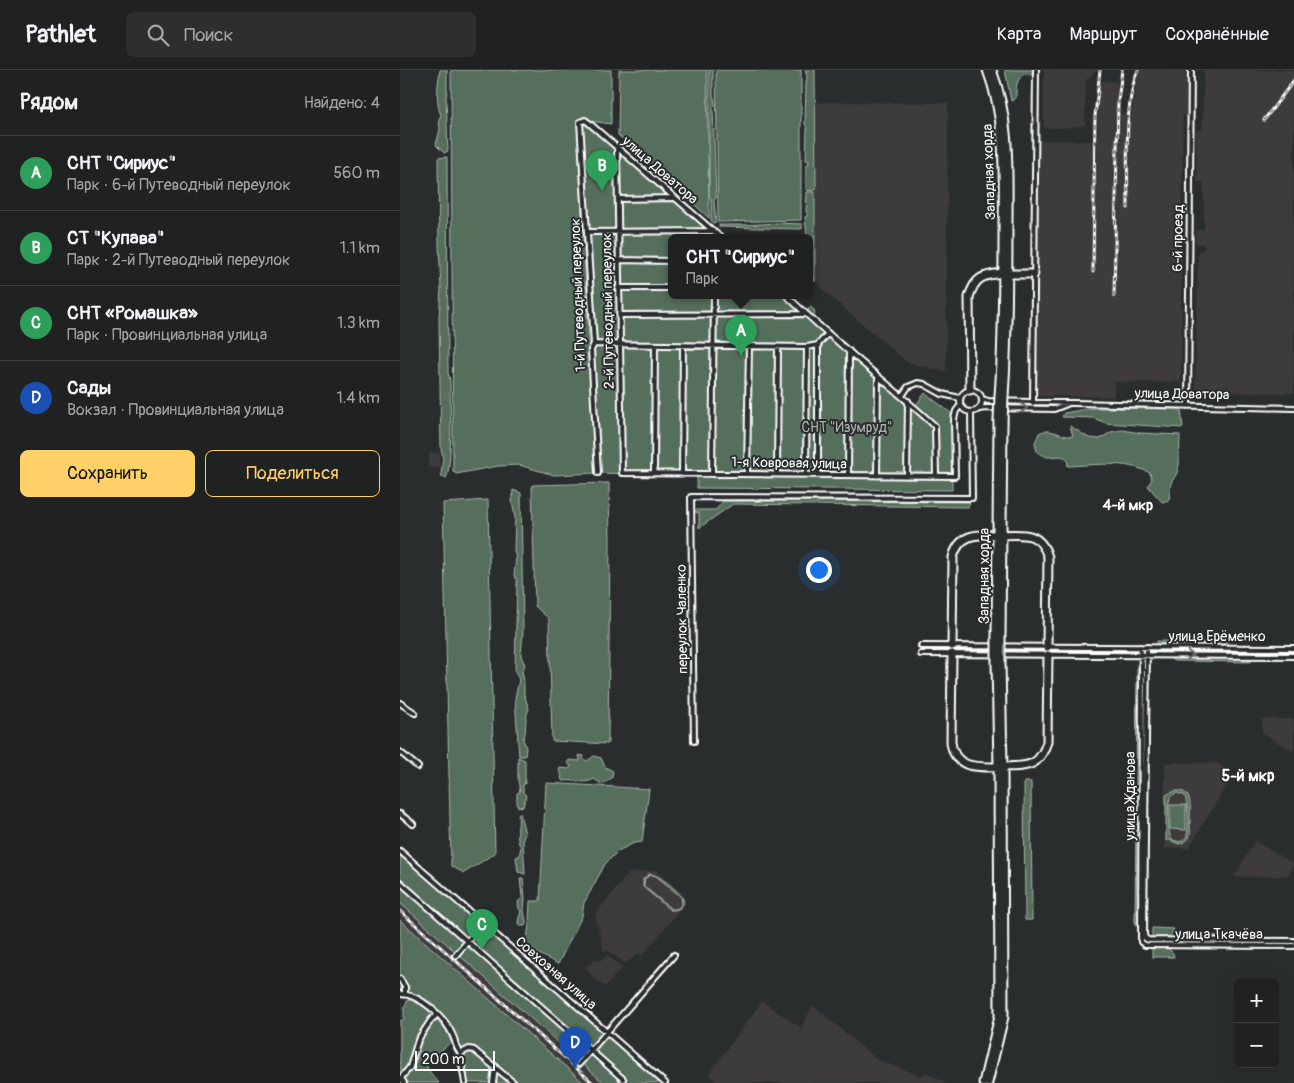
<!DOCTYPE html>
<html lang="ru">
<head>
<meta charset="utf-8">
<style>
	:root { --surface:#202222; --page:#2d2f2f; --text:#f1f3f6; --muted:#a2a4a5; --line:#3d3f40; --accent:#ffd166 }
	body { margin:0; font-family:Pangolin,sans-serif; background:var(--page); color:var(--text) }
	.controls { position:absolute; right:15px; bottom:15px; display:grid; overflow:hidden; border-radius:8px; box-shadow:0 5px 20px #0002 }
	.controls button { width:45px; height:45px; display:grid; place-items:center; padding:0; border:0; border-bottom:1px solid var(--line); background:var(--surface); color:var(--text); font:25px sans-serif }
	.scale { position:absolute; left:15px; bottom:12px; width:80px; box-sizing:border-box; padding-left:5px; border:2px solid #fff; border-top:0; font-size:14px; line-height:18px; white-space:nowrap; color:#fff; -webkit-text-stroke:4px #2a2d2e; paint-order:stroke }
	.you { position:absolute; left:418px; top:499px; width:18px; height:18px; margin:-12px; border:4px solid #fff; border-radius:50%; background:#1a73e8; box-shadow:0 0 0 8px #1a73e833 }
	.badge { display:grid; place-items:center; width:32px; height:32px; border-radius:50%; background:var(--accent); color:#fff; font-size:16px; font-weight:700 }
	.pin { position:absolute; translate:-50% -41px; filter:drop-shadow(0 1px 2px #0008) }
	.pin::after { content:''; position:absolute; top:26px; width:18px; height:15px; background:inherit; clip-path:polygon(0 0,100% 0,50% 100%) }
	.popup { position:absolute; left:268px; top:164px; width:145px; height:65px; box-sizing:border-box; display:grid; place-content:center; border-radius:8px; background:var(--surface); filter:drop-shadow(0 1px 4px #0005); font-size:16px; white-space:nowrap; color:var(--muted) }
	.popup b { font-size:19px; color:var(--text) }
	.popup::after { content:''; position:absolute; left:50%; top:100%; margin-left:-10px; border:10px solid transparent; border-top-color:var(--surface) }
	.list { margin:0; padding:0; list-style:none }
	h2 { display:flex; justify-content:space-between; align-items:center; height:65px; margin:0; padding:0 20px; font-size:21px }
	h2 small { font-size:16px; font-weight:400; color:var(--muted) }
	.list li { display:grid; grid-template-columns:32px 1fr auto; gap:15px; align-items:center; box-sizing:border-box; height:75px; padding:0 20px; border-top:1px solid var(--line) }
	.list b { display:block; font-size:19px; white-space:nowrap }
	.list p { margin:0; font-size:16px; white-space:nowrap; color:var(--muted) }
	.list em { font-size:16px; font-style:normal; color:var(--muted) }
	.actions { display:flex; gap:10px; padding:15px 20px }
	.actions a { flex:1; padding:11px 0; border:1px solid var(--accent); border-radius:8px; text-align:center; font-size:18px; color:var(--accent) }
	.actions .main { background:var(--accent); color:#111 }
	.icon { flex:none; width:28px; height:28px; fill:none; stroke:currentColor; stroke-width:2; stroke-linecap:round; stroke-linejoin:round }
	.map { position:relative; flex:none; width:894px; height:1013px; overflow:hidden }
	header { display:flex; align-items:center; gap:30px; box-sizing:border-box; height:70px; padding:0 25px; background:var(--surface); border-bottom:1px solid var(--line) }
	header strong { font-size:24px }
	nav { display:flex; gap:28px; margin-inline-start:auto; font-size:18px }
	.search { width:350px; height:45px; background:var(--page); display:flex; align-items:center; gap:12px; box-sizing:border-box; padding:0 18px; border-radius:8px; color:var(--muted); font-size:19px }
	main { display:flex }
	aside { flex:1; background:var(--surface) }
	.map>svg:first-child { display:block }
	.built { fill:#3d3a3a }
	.green { fill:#566e5b; stroke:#aab6ad; fill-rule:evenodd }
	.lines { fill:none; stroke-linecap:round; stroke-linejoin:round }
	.minor-casing { stroke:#fff; stroke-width:8 }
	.highway-casing { stroke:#fff; stroke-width:11 }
	.minor { stroke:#2a2d2e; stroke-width:4 }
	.highway { stroke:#2a2d2e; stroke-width:7 }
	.rail-casing { stroke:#fff; stroke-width:3 }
	.rail { stroke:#2a2d2e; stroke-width:1; stroke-dasharray:4; stroke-linecap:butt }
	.highway-bridge-casing { stroke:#fff; stroke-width:11; stroke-linecap:butt }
	.highway-bridge { stroke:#2a2d2e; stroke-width:7 }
	.oneway { stroke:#6a6c6d }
	.labels { text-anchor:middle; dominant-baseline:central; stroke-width:4; stroke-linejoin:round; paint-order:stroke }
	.street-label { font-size:14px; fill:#fff; stroke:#2a2d2e }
	.park-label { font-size:14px; fill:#aab6ad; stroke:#2a2d2e }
	.neighbourhood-label { font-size:15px; font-weight:bold; fill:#fff; stroke:#2a2d2e }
	.quarter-label { font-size:16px; font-weight:bold; fill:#fff; stroke:#2a2d2e }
</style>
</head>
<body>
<header>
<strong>Pathlet</strong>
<div class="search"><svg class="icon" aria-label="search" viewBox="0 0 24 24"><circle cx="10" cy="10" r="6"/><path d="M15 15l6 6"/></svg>Поиск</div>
<nav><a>Карта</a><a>Маршрут</a><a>Сохранённые</a></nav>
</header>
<main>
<aside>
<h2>Рядом<small>Найдено: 4</small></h2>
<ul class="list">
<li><span class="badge" style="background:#2e9e5b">A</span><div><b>СНТ &quot;Сириус&quot;</b><p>Парк · 6-й Путеводный переулок</p></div><em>560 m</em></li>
<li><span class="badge" style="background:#2e9e5b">B</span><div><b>СТ &quot;Купава&quot;</b><p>Парк · 2-й Путеводный переулок</p></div><em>1.1 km</em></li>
<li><span class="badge" style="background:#2e9e5b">C</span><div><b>СНТ «Ромашка»</b><p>Парк · Провинциальная улица</p></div><em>1.3 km</em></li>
<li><span class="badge" style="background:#1a4fb4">D</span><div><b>Сады</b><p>Вокзал · Провинциальная улица</p></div><em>1.4 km</em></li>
</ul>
<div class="actions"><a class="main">Сохранить</a><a>Поделиться</a></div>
</aside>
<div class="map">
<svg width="894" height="1013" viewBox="0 0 894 1013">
	<rect width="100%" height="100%" fill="#2a2d2e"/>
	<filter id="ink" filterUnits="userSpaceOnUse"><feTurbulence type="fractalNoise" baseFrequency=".02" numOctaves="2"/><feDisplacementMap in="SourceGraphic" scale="10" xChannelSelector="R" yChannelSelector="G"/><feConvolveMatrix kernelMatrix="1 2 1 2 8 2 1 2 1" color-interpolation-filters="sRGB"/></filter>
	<g filter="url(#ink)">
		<path class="built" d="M644,0H697L686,10L685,55L665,58H644Z
			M739,0H784L788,8V45H783L781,312H714V327L636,326L639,70L698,71V11H717L713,209L714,222H716L719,43L731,44Z
			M804,0H894V323L795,322L798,182L804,179V174H796L795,160L804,159V112H797L796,60L802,59Z
			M415,32L548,33L546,301L533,299L507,292L419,217L420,213H416Z
			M29,383H40L39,398H28Z
			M862,649H894V682L862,663Z
			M765,693H817L830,701V709L789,778H765Z
			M855,771L894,794L887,806L834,807Z
			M255,800L284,825L286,833L242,886L239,883L226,894L207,880L205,882L203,880L195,844L229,803Z
			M0,830L206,1013H183L0,851Z
			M208,885L222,898L205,917L191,906L186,897L196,889L199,891Z
			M362,931L401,958L413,935L477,990L522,1006L526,1003L548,1013H317L309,1004Z"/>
		<path class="green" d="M40,0H47V23L46,26L48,81L44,83L36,75L40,59L39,49L41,45C35,32 38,14 40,0Z
			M51,0H211V54L177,49L196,403L154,405L119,395L98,396L56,404L53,401Z
			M219,0H307L309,148L218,65Z
			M309,0H313V26L314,28L315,36L313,38L316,128L314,130L316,152L313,153L311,150V130L309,124Z
			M316,0H401V150L318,152Z
			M405,0H415L416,119L414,121L406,120V95H408L409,91L406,90L407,58L405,54L406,13L407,7Z
			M605,0H633L631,5L623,4C616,11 616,18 616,28L611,31Z
			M182,54H188L321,167H272V225H388L408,242L409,238L411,237L415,241L414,245H412L516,335L525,323L552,344V420L297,418V406L199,403Z
			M47,87L48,303L50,310C50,328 53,396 46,408L41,406L43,386L41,379L39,248L41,219L39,175L38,88Z
			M407,122H415V211L410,210V167H407L405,147L408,145L406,142Z
			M378,153L402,154V159L319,157V155H344Z
			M692,338L781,339L783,358L706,353L693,348L662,347L664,343Z
			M670,356L689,368L700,369L711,362L722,360L740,363L780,365L779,395L777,403L771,413L769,430L762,432L748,416L752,409L750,403C725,390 695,395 668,396L667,389L662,386L647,387L637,382L635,373L639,363C651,356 661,368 673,366Z
			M209,413L210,471L208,674L152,671L149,549L135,536L132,415Z
			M113,420L121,423L123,560L121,586L125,595L122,601L124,611V624L129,639C123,651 128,658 123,669L126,678L125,686H119L115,628L119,610L115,601L117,510L114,505L116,488L114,481L115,447L112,431Z
			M88,430L95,783L64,803L51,796L43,433Z
			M323,431L569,432L570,434L568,437L333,434L299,458V443L294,442V440H316Z
			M757,571L827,572V574L819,575L757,574Z
			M795,581L894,582V586L761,584L762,582Z
			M772,588H851V592L774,591L772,590Z
			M737,594L741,595C740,601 737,603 738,609H740C735,616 738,642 738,653L740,655V666L737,668V675H740L737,678V722L739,724V728H736Z
			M179,685L184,686L183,689L187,691L194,686L201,688L205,697L213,701L212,708L202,714L194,709C183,715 176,709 164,711L161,709L162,705L159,702L160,698L169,699L171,696L167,693L169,690L180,691Z
			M118,687L125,690V714H123V723L126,725L123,737L117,736V723L120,722L118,709Z
			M624,712H631L632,850H625Z
			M146,713L249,719L242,772L234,773L218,781L205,794L184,833L182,846L158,894L126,877L129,854L130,831H140Z
			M775,721C794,719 790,739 790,752C790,757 791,763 789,768C786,772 783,773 779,774L769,770L766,771V725ZM777,723L784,725C788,730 790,760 786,767C784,770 783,770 779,772L771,769C768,763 767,734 770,728C772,724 773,725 777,723Z
			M770,735H786V760L770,759Z
			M120,743L125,764L123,768L125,804L118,802L116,787L119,786L121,777C114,768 120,754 118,744Z
			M736,747L739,767L737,770L736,842L739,841V844H736V851L738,856H735Z
			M0,785L261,1013H204L0,833Z
			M249,804C257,803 276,819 281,826C288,835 278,841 270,840L243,817V809ZM251,805L256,806L281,827C283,835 279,840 271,839L244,816L245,808Z
			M120,808H123L125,828L124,840L126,852L125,856H119L118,851L121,841L119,839L118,832L122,828Z
			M0,850L184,1013H63C57,982 51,951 22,931C16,928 7,926 0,924Z
			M752,858L774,859C771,870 762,868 752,868Z
			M775,864H780V866H818V864H850V865H827L826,867L775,868Z
			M747,871L894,872V874L747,873Z
			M752,877H767L773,883L774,887H752Z
			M8,930C16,930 26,936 31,941L30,945C40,951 47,960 51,971C37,991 9,980 39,1013H0V951L4,949V937Z"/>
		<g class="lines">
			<defs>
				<path id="minor" d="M217,78L222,403L555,406L554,349L556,341L560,336
					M219,129L274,128
					M188,162L312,161
					M218,190L272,191
					M218,218H272
					M386,225C433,271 486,311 535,356L536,406
					M219,245L405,244
					M194,274L407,277L418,275L428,263
					M418,275V405
					M560 331a11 11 0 1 1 22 0a11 11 0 1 1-22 0Z
					M502,326L508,317L518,313L524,314L542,324L560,328
					M582,329L588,331L894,338
					M633,333L636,0
					M788,336L791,0
					M579,339L586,338L654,339L667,334
					M198,403L191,280L194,274L180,52L185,50L189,53L320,167
					M254,403L255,276
					M282,404L283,276
					M312,404L314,225
					M347,404L349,276
					M377,404L378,277
					M406,404L407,277
					M448,405L449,281
					M477,406L478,308
					M507,406L508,331
					M521,576L894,578
					M740,577L742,594L741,872L745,875L894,876
					M747,577L744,864L745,868L748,870
					M521,584L894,586
					M0,633L15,643
					M294,671L291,427L572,428L571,343
					M0,682L18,697
					M0,744L13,754
					M0,781L265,1013
					M0,812L223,1009
					M748,870L894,871
					M55,886L82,854
					M0,909L5,917V924
					M0,924C20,924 46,948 53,966C56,972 55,978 61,983L69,979L74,980L114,1013
					M60,982L65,1013
					M179,994L274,885
					M4,1013L1,1008L10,997L18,970L31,950L38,944
					M93,1013L95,996"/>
				<path id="highway" d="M587,0C607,53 603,110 603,166C603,219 603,273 599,326
					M592,0C611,49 608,103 608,155C608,212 608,269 604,326
					M608,204H634
					M570,320L569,227C575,207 583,205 603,203
					M601,465C623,464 640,461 648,487L647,577
					M596,567L598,352
					M601,567L603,353
					M552,576L553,487C560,464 575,464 596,465
					M552,584L551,672C554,699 577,697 598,697
					M603,697C627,696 639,698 647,672L648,585
					M583,1013L599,946L598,697L596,591
					M588,1013L604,947L603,697L601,591"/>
			</defs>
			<use href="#minor" class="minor-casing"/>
			<use href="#highway" class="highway-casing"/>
			<use href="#minor" class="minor"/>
			<use href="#highway" class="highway"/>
			<defs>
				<path id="rail" d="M864,50L894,10
					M728,138C728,99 723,36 738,0
					M693,202L695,46L700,0
					M714,226L718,31L722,0
					M0,841L193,1013"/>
			</defs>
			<use href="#rail" class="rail-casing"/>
			<use href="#rail" class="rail"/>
			<defs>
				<path id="highway-bridge" d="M598,352L599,326
					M603,353L604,326
					M596,567V591
					M601,567V591"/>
			</defs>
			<use href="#highway-bridge" class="highway-bridge-casing"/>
			<use href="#highway-bridge" class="highway-bridge"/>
		</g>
		<defs><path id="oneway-chevron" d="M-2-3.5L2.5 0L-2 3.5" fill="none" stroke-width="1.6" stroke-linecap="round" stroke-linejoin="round" transform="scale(1.25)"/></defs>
		<g class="oneway">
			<use href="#oneway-chevron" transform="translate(624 338) rotate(1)"/>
			<use href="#oneway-chevron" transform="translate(790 585) rotate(1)"/>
		</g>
	</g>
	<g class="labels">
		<g class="street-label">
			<text transform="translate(260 100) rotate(41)">улица Доватора</text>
			<text transform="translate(589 102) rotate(-92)">Западная хорда</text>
			<text transform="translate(778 168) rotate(-89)">6-й проезд</text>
			<text transform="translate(178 225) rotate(-92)">1-й Путеводный переулок</text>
			<text transform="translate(208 241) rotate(-91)">2-й Путеводный переулок</text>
			<text transform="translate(782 324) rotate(1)">улица Доватора</text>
			<text transform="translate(389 393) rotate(1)">1-я Ковровая улица</text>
			<text transform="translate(584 506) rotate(-90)">Западная хорда</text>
			<text transform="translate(282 549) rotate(-91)">переулок Чаленко</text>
			<text x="817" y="566">улица Ерёменко</text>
			<text transform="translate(730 726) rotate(-90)">улица Жданова</text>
			<text x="819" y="864">улица Ткачёва</text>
			<text transform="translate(156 903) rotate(41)">Совхозная улица</text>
		</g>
		<g class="park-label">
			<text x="447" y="357">СНТ "Изумруд"</text>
		</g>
		<g class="neighbourhood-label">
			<text x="728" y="435">4-й мкр</text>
		</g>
		<g class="quarter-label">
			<text x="848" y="706">5-й мкр</text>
		</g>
	</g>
</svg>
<div class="controls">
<button>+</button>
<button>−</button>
</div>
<div class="scale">200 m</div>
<div class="you"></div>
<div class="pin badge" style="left:341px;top:286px;background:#2e9e5b">A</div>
<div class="popup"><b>СНТ &quot;Сириус&quot;</b>Парк</div>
<div class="pin badge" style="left:202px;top:121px;background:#2e9e5b">B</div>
<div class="pin badge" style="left:82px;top:880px;background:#2e9e5b">C</div>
<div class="pin badge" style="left:175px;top:998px;background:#1a4fb4">D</div>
</div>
</main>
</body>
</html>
